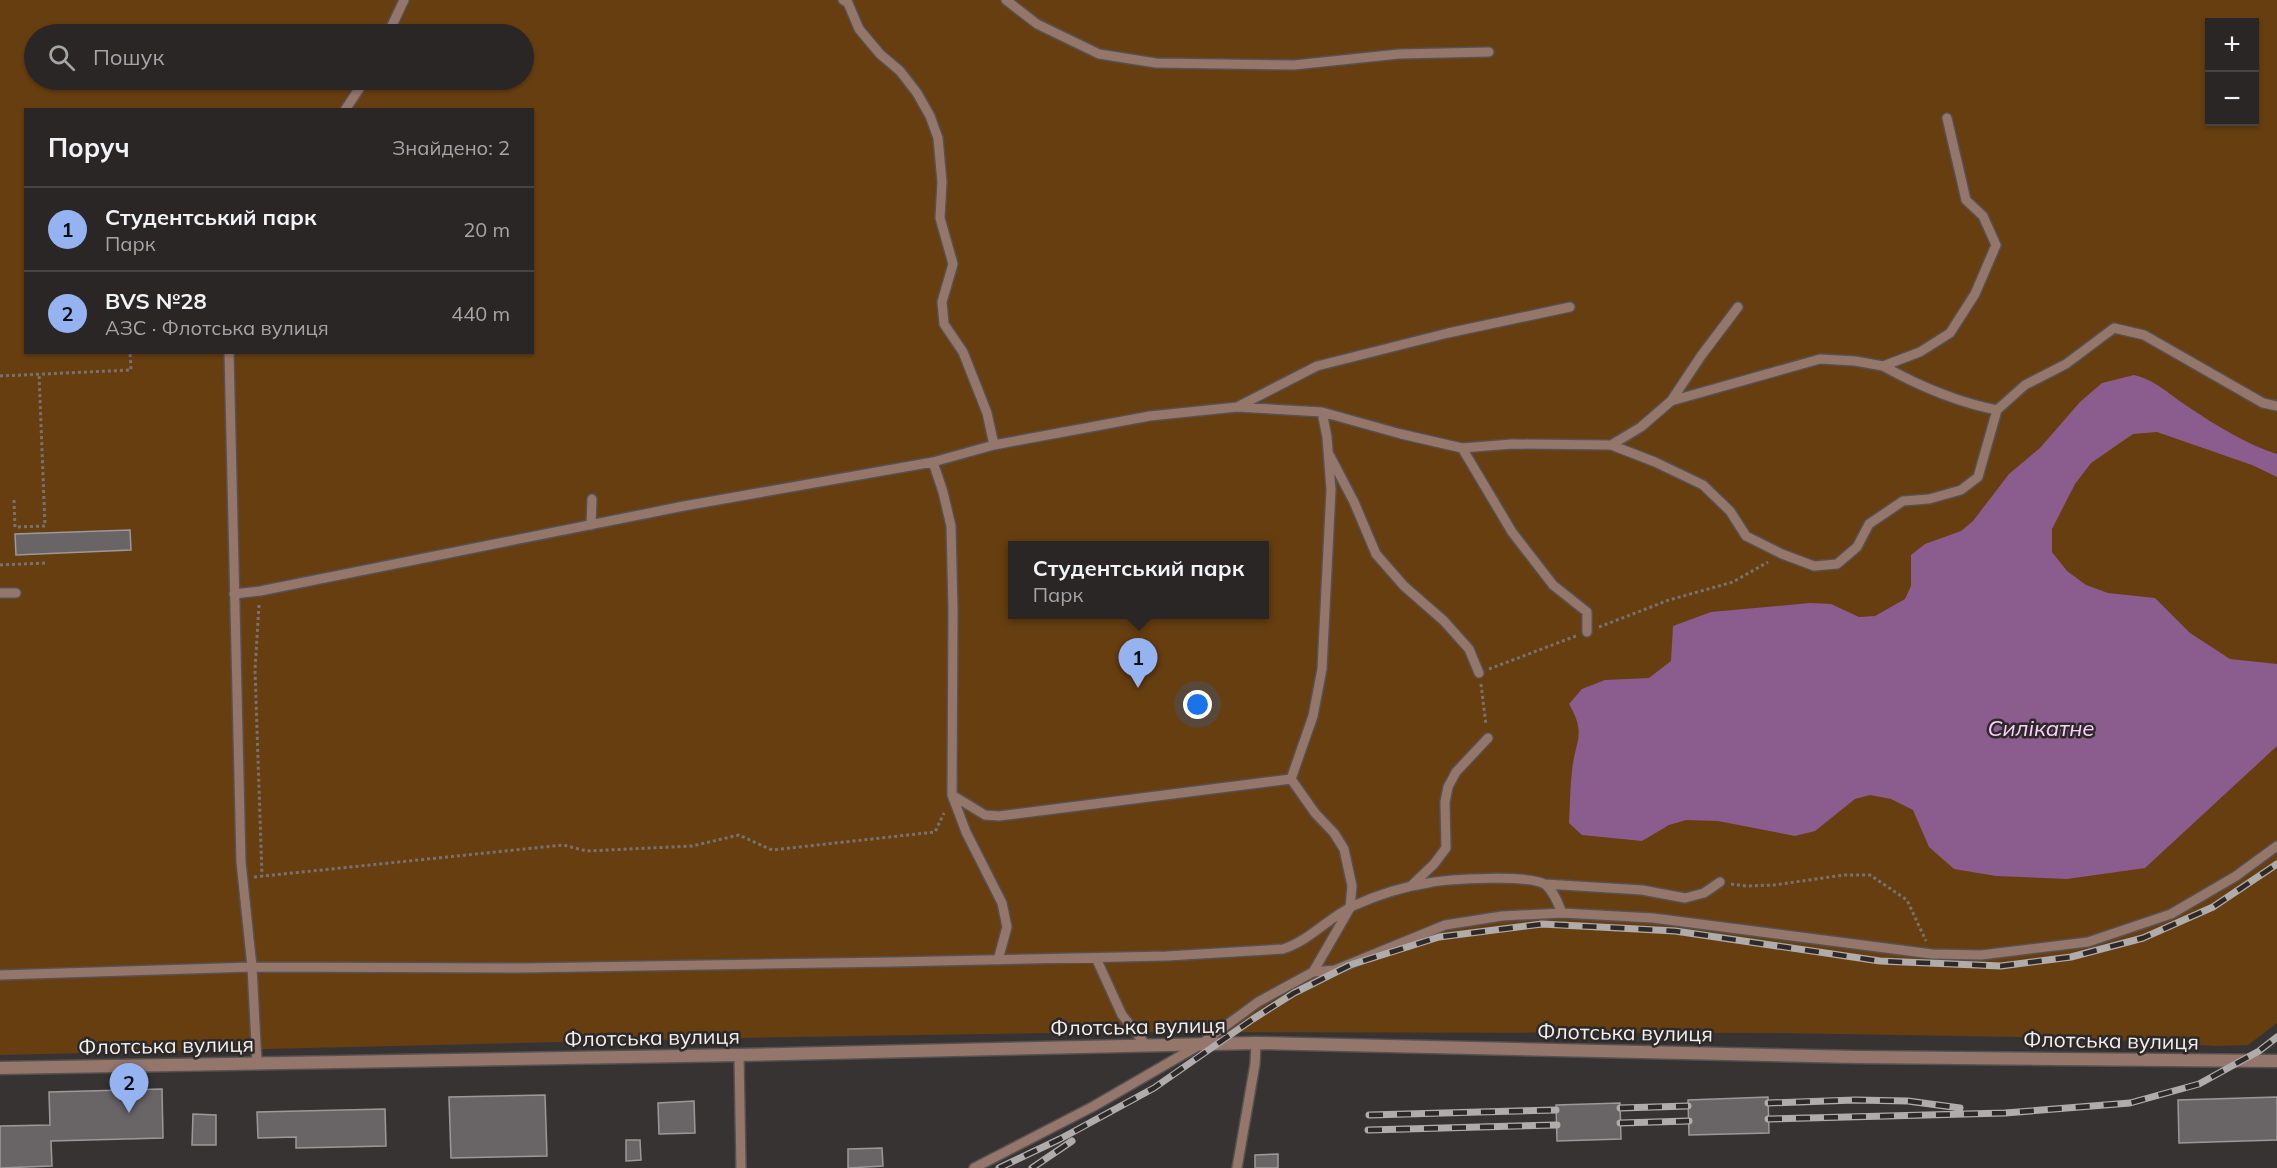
<!DOCTYPE html>
<html lang="uk">
<head>
<meta charset="utf-8">
<style>
	:root { --surface:#2a2626; --page:#322e2e; --text:#f1f3f6; --muted:#a5a5a7; --line:#464343; --accent:#95b2f1 }
	body { margin:0; font-family:Mulish,sans-serif; background:var(--page); color:var(--text) }
	.controls { position:absolute; right:18px; top:18px; display:grid; overflow:hidden; border-radius:0px; box-shadow:0 2px 4px #0004 }
	.controls button { width:54px; height:54px; display:grid; place-items:center; padding:0; border:0; border-bottom:2px solid var(--line); background:var(--surface); color:var(--text); font:30px sans-serif }
	.you { position:absolute; left:1198px; top:705px; width:21px; height:21px; margin:-15px; border:4px solid #fff; border-radius:50%; background:#1a73e8; box-shadow:0 0 0 9px #1a73e833 }
	.badge { display:grid; place-items:center; width:39px; height:39px; border-radius:50%; background:var(--accent); color:#111; font-size:20px; font-weight:700 }
	.pin { position:absolute; translate:-50% -50px; filter:drop-shadow(0 2px 3px #0008) }
	.pin::after { content:''; position:absolute; top:32px; width:21px; height:18px; background:inherit; clip-path:polygon(0 0,100% 0,50% 100%) }
	.popup { position:absolute; left:1008px; top:541px; width:261px; height:78px; box-sizing:border-box; display:grid; place-content:center; border-radius:0px; background:var(--surface); filter:drop-shadow(0 2px 4px #0005); font-size:20px; white-space:nowrap; color:var(--muted) }
	.popup b { font-size:22px; color:var(--text) }
	.popup::after { content:''; position:absolute; left:50%; top:100%; margin-left:-12px; border:12px solid transparent; border-top-color:var(--surface) }
	.list { margin:0; padding:0; list-style:none }
	h2 { display:flex; justify-content:space-between; align-items:center; height:78px; margin:0; padding:0 24px; font-size:26px }
	h2 small { font-size:20px; font-weight:400; color:var(--muted) }
	.list li { display:grid; grid-template-columns:39px 1fr auto; gap:18px; align-items:center; box-sizing:border-box; height:84px; padding:0 24px; border-top:2px solid var(--line) }
	.list b { display:block; font-size:22px; white-space:nowrap }
	.list p { margin:0; font-size:20px; white-space:nowrap; color:var(--muted) }
	.list em { font-size:20px; font-style:normal; color:var(--muted) }
	.icon { flex:none; width:33px; height:33px; fill:none; stroke:currentColor; stroke-width:2; stroke-linecap:round; stroke-linejoin:round }
	.map { position:relative; flex:none; width:2277px; height:1168px; overflow:hidden }
	.search { position:absolute; background:var(--surface); box-shadow:0 2px 4px #0004; left:24px; top:24px; width:510px; height:66px; display:flex; align-items:center; gap:15px; box-sizing:border-box; padding:0 21px; border-radius:33px; color:var(--muted); font-size:22px }
	.panel { position:absolute; background:var(--surface); box-shadow:0 2px 4px #0004; left:24px; top:108px; width:510px; height:246px; border-radius:0px }
	.map>svg:first-child { display:block }
	.green { fill:#673e10; fill-rule:evenodd }
	.water { fill:#8b5c8e }
	.building { fill:#696466; stroke:#9d989a; stroke-width:1.5 }
	.lines { fill:none; stroke-linecap:round; stroke-linejoin:round }
	.lane-casing { stroke:#565151; stroke-width:12 }
	.street-casing { stroke:#565151; stroke-width:15 }
	.path { stroke:#777272; stroke-width:3; stroke-dasharray:3 3; stroke-linecap:butt }
	.lane { stroke:#94766b; stroke-width:9 }
	.street { stroke:#94766b; stroke-width:12 }
	.rail-casing { stroke:#b0acac; stroke-width:7 }
	.rail { stroke:#2e2929; stroke-width:4.5; stroke-dasharray:14; stroke-linecap:butt }
	.labels { text-anchor:middle; dominant-baseline:central; stroke-width:5; stroke-linejoin:round; paint-order:stroke }
	.street-label { font-size:21px; fill:#f3efef; stroke:#2e2929 }
	.water-label { font-size:22px; font-style:italic; fill:#fad0fc; stroke:#2e2929 }
</style>
</head>
<body>
<div class="map">
<svg width="2277" height="1168" viewBox="0 0 2277 1168">
	<rect width="100%" height="100%" fill="#383333"/>
	<path class="green" d="M0,0H2277V1023L2248,1045L2216,1046L2081,1038L1774,1033L1112,1032L736,1038L0,1055ZM2210,22H2254V122H2210ZM34,34H524V80H34ZM26,110H532V352H26ZM1012,546H1264V614H1012Z"/>
	<path class="water" d="M2134,375C2158,381 2169,395 2190,408C2217,426 2246,444 2277,454V477L2252,465L2157,432L2133,434L2091,463L2075,484L2052,529V552L2067,571L2086,585L2108,593L2155,598L2190,633L2230,659L2277,664V746L2145,868L2067,879L1996,876L1954,869L1929,847L1913,810L1891,799L1870,795L1855,799L1815,831L1795,836L1718,821L1686,820L1669,825L1642,841L1582,835L1569,823C1570,805 1570,788 1572,771C1575,740 1587,735 1569,704L1582,689L1605,680L1649,678L1671,661L1673,626L1711,612L1810,603L1831,604L1859,617L1875,616L1905,599L1911,586V555L1925,544L1961,531L1973,521L2009,474L2040,448L2080,402L2102,383Z"/>
	<path class="building" d="M130,530L131,550L16,555L15,534Z
		M162,1089L163,1138L51,1141L52,1166L0,1168V1126L50,1125L49,1092Z
		M545,1095L547,1156L451,1158L449,1097Z
		M1768,1097L1769,1133L1689,1135L1688,1100Z
		M2277,1097V1140L2179,1143L2178,1100Z
		M694,1101L695,1133L659,1134L658,1103Z
		M1620,1103L1621,1139L1557,1141L1556,1105Z
		M385,1109L386,1146L296,1148V1137L258,1138L257,1112Z
		M193,1114L216,1115V1145H192Z
		M626,1140H640L641,1160L626,1161Z
		M882,1148L883,1166L848,1168V1149Z
		M1278,1154V1168H1255V1155Z"/>
	<g class="lines">
		<defs>
			<path id="lane" d="M843,0L848,3L859,29L880,54L900,71L917,93L930,116L938,138L942,182L940,218L953,264L942,302L944,324L963,352L987,413L994,445
				M1006,0L1037,24L1099,54L1156,63L1294,65L1399,54L1489,52
				M388,34L404,0
				M345,110L365,80
				M1947,118L1966,200L1983,216L1996,245L1975,294L1950,333L1920,352L1883,366C1919,386 1956,402 1997,410L2025,385L2066,364L2114,328L2144,335L2263,403L2277,406
				M1738,307L1701,356L1671,401L1820,359L1855,361L1883,366
				M229,352L241,862L252,967L257,1063
				M1671,401L1641,427L1611,445L1655,462L1703,485L1730,511L1746,536L1782,554L1814,566L1837,564L1857,547L1869,524L1903,501L1929,499L1961,490L1978,477L1997,410
				M1239,406L1317,366L1448,333L1570,307
				M1462,448L1512,532L1553,585L1587,612V632
				M1330,456L1354,502L1376,554L1404,586L1444,621L1469,649L1479,673
				M933,462L943,492L951,526L953,610L952,795L966,832L1002,903L1007,927L998,960
				M591,525L592,499
				M0,593H16
				M234,594L260,591L684,506L933,462L994,445L1150,416L1237,407L1322,412L1401,434L1462,448L1512,444L1611,445
				M952,795L985,815L999,816L1291,779
				M1545,884L1642,890L1685,898L1704,893L1720,882
				M1412,885L1434,864L1446,848L1445,802L1448,787L1456,772L1488,738
				M1096,958L1122,1015L1146,1045
				M1313,972L1335,970L1445,925L1502,916L1562,913
				M0,975L252,967L524,968L892,962L1167,956L1283,949C1309,941 1328,918 1353,906C1377,895 1402,887 1428,883C1447,879 1532,874 1546,885C1554,892 1558,903 1562,913L1653,918L1932,954L1981,955L2088,942L2171,914L2236,876L2277,846
				M739,1055L741,1168
				M974,1168L1094,1106L1201,1044L1258,1002L1313,972L1350,908L1352,886L1344,849L1334,833L1315,813L1291,779L1313,716L1322,669L1331,490L1327,437L1322,412
				M1237,1168L1255,1064L1256,1043"/>
			<path id="street" d="M0,1068L739,1055L1256,1043L1858,1057L2277,1061"/>
		</defs>
		<use href="#lane" class="lane-casing"/>
		<use href="#street" class="street-casing"/>
		<path class="path" d="M0,376L131,370L130,352
			M14,500L15,527L45,526L39,374
			M0,565L46,563
			M259,605L255,670L262,876
			M1599,627L1669,600L1733,582L1768,562
			M1489,669L1576,636
			M1481,684L1486,725
			M254,877L563,845L587,851L692,846L739,835L772,850L935,832L944,813
			M1731,884L1746,886L1774,885L1844,875H1870L1907,900L1926,941"/>
		<use href="#lane" class="lane"/>
		<use href="#street" class="street"/>
		<defs>
			<path id="rail" d="M1768,1103L1855,1100L1908,1101L1960,1108
				M1620,1108L1688,1106
				M1369,1115L1556,1110
				M1768,1119L2005,1113L2130,1103L2199,1084L2259,1051L2277,1037
				M1620,1123L1689,1121
				M1368,1130L1557,1125
				M999,1168L1060,1139L1154,1088L1253,1019L1294,993L1350,965L1439,937L1542,924L1675,931L1880,961L2001,966L2071,957L2143,938L2213,907L2277,864
				M1032,1168L1072,1141"/>
		</defs>
		<use href="#rail" class="rail-casing"/>
		<use href="#rail" class="rail"/>
	</g>
	<g class="labels">
		<g class="street-label">
			<text transform="translate(1138 1026) rotate(-1)">Флотська вулиця</text>
			<text transform="translate(1625 1032) rotate(1)">Флотська вулиця</text>
			<text transform="translate(652 1037) rotate(-1)">Флотська вулиця</text>
			<text transform="translate(2111 1040) rotate(1)">Флотська вулиця</text>
			<text transform="translate(166 1045) rotate(-1)">Флотська вулиця</text>
		</g>
		<g class="water-label">
			<text x="2041" y="728">Силікатне</text>
		</g>
	</g>
</svg>
<div class="controls">
<button>+</button>
<button>−</button>
</div>
<div class="you"></div>
<div class="pin badge" style="left:1138px;top:688px">1</div>
<div class="popup"><b>Студентський парк</b>Парк</div>
<div class="pin badge" style="left:129px;top:1113px">2</div>
<div class="search"><svg class="icon" aria-label="search" viewBox="0 0 24 24"><circle cx="10" cy="10" r="6"/><path d="M15 15l6 6"/></svg>Пошук</div>
<section class="panel">
<h2>Поруч<small>Знайдено: 2</small></h2>
<ul class="list">
<li><span class="badge">1</span><div><b>Студентський парк</b><p>Парк</p></div><em>20 m</em></li>
<li><span class="badge">2</span><div><b>BVS №28</b><p>АЗС · Флотська вулиця</p></div><em>440 m</em></li>
</ul>
</section>
</div>
</body>
</html>
